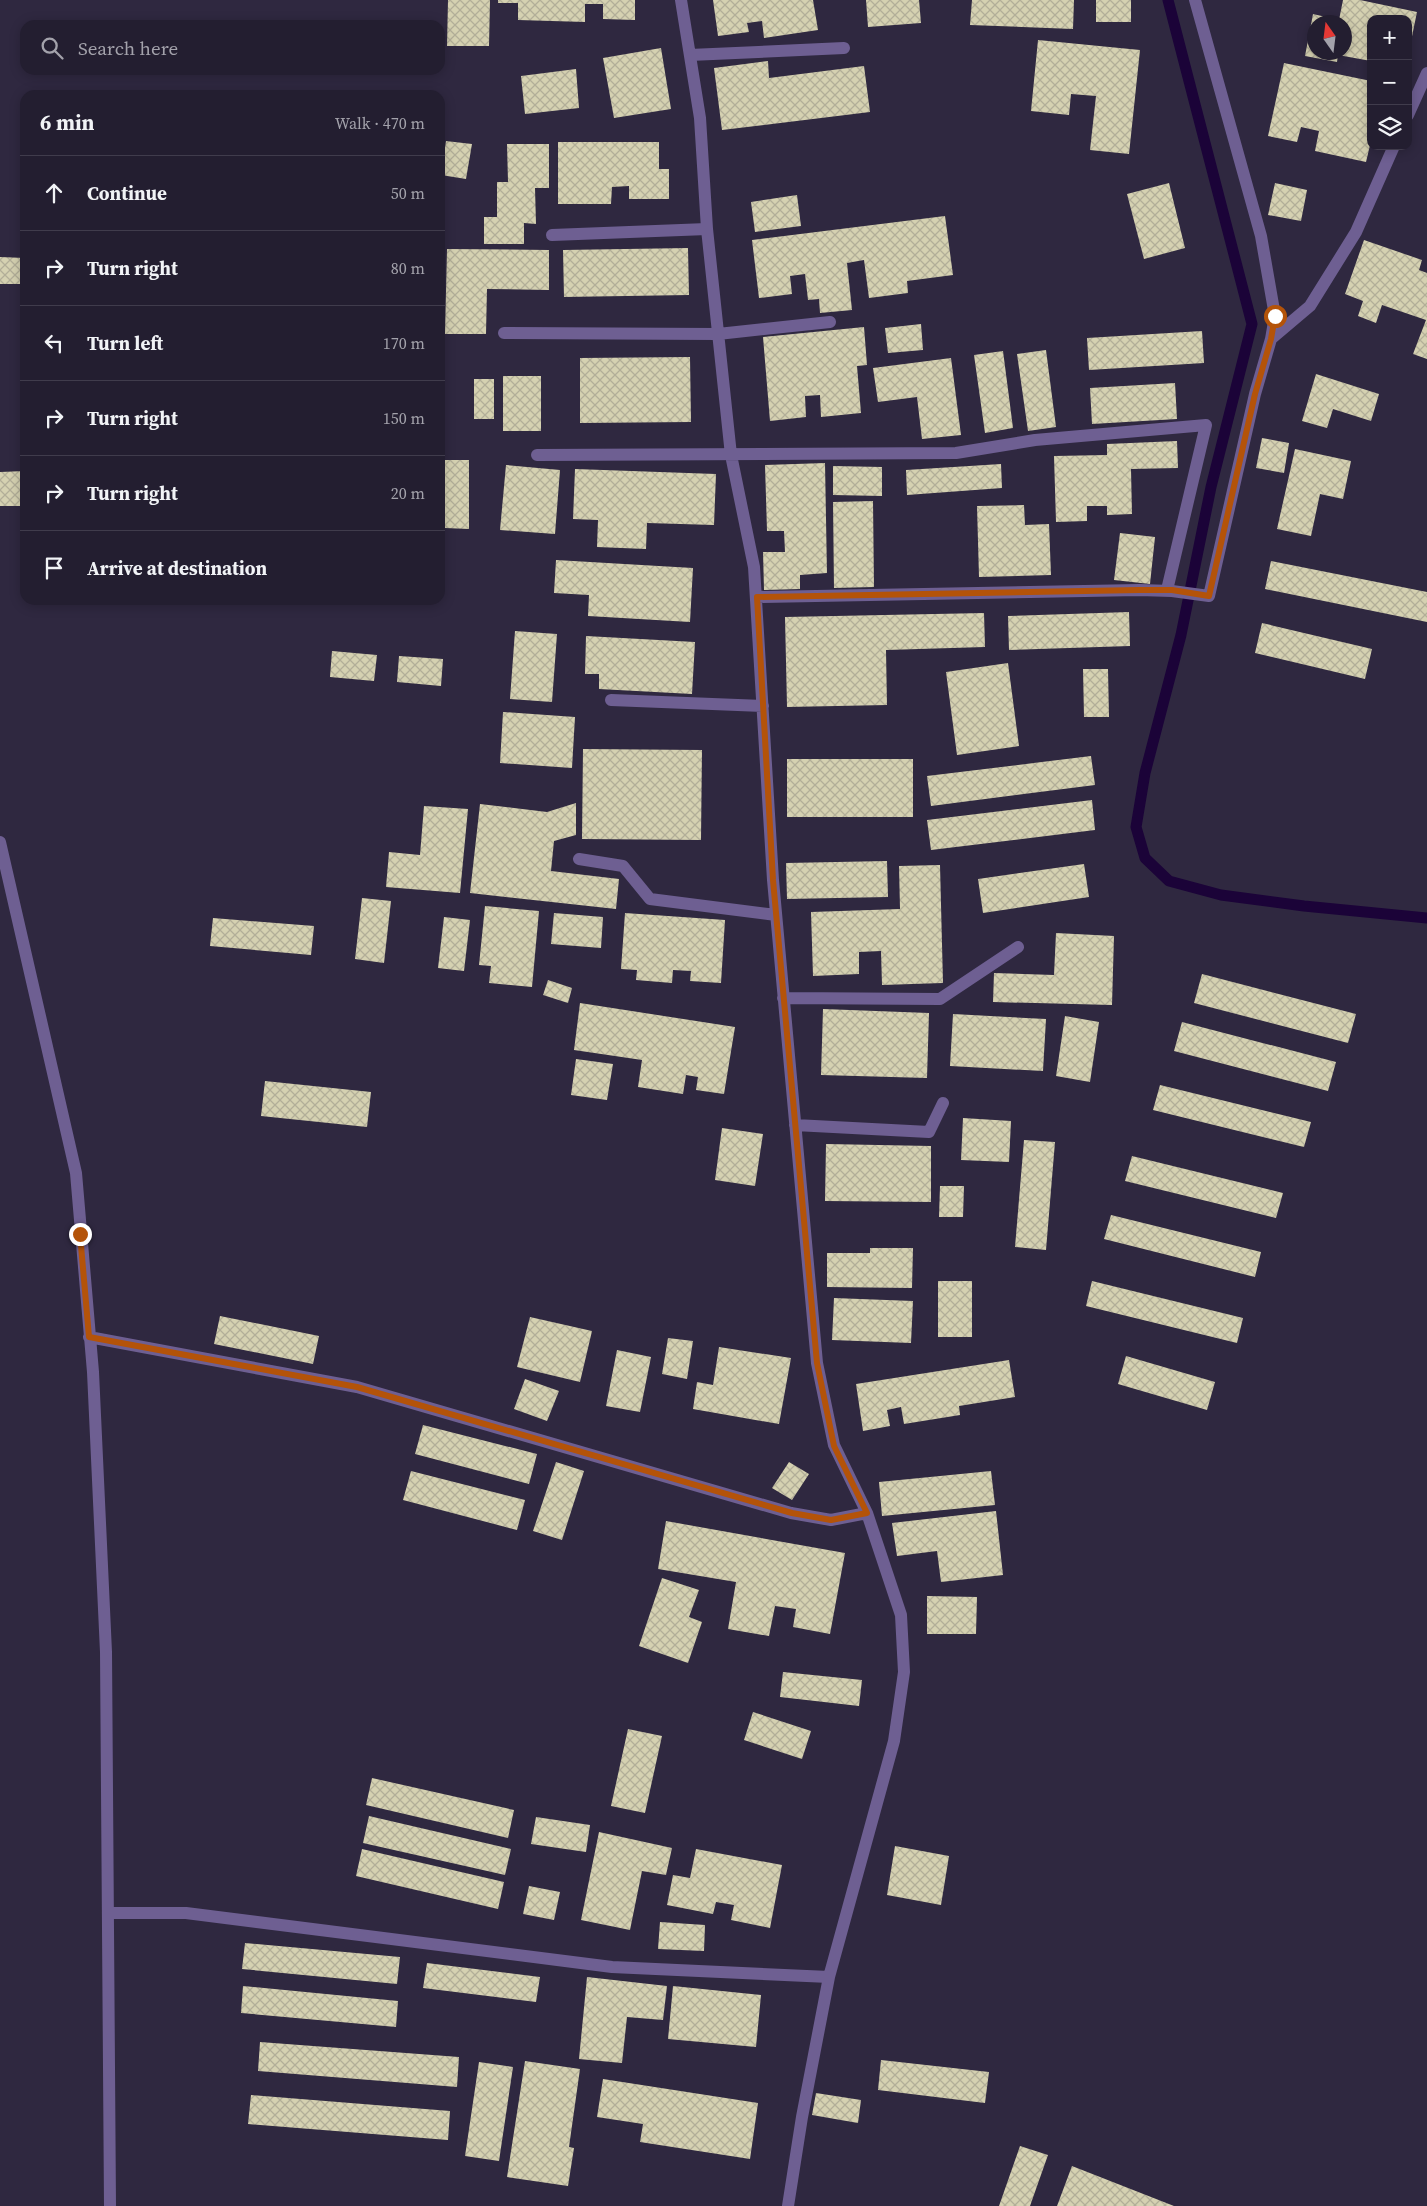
<!DOCTYPE html>
<html lang="en">
<head>
<meta charset="utf-8">
<style>
	:root { --surface:#231e30; --page:#2f2b3c; --text:#f1f3f6; --muted:#a3a2ab; --line:#403c4c }
	body { margin:0; font-family:"Source Serif 4",serif; background:var(--page); color:var(--text) }
	.controls { position:absolute; right:15px; top:15px; display:grid; overflow:hidden; border-radius:10px; box-shadow:0 2px 12px #0003 }
	.controls button { width:45px; height:45px; display:grid; place-items:center; padding:0; border:0; border-bottom:1px solid var(--line); background:var(--surface); color:var(--text); font:25px sans-serif }
	.compass { position:absolute; left:1307px; top:15px; width:45px; height:45px; border-radius:50%; background:var(--surface); box-shadow:0 2px 12px #0003; rotate:346deg }
	.stop { position:absolute; width:15px; height:15px; margin:-11px; border:4px solid #b45309; border-radius:50%; background:#fff }
	.stop.end { background:#b45309; border-color:#fff; box-shadow:0 1px 5px #0008 }
	.list { margin:0; padding:0; list-style:none }
	h2 { display:flex; justify-content:space-between; align-items:center; height:65px; margin:0; padding:0 20px; font-size:21px }
	h2 small { font-size:16px; font-weight:400; color:var(--muted) }
	.list li { display:grid; grid-template-columns:32px 1fr auto; gap:15px; align-items:center; box-sizing:border-box; height:75px; padding:0 20px; border-top:1px solid var(--line) }
	.list b { display:block; font-size:19px; white-space:nowrap }
	.list em { font-size:16px; font-style:normal; color:var(--muted) }
	.icon { flex:none; width:28px; height:28px; fill:none; stroke:currentColor; stroke-width:2; stroke-linecap:round; stroke-linejoin:round }
	.map { position:relative; flex:none; width:1427px; height:2206px; overflow:hidden }
	.search { position:absolute; background:var(--surface); box-shadow:0 2px 12px #0003; left:20px; top:20px; width:425px; height:55px; display:flex; align-items:center; gap:12px; box-sizing:border-box; padding:0 18px; border-radius:15px; color:var(--muted); font-size:19px }
	.panel { position:absolute; background:var(--surface); box-shadow:0 2px 12px #0003; left:20px; top:90px; width:425px; height:515px; border-radius:15px }
	.map>svg:first-child { display:block }
	.lines { fill:none; stroke-linecap:round; stroke-linejoin:round }
	.stream { stroke:#1b0338; stroke-width:11 }
	.building { fill:url(#building-cross-hatch); fill-rule:evenodd }
	.minor { stroke:#6e5f92; stroke-width:12 }
	.route { stroke:#b45309; stroke-width:6 }
</style>
</head>
<body>
<div class="map">
<svg width="1427" height="2206" viewBox="0 0 1427 2206">
	<defs>
		<pattern id="building-cross-hatch" width="8" height="8" patternUnits="userSpaceOnUse" patternTransform="scale(1.25)"><rect width="8" height="8" fill="#d5d1b1"/><path d="M0 0l8 8M0 8l8-8" fill="none" stroke="#b2ae98"/></pattern>
	</defs>
	<rect width="100%" height="100%" fill="#2f2840"/>
	<g class="lines">
		<path class="stream" d="M1168,0L1252,324L1211,487L1181,635L1145,773L1136,827L1145,858L1169,881L1221,895L1304,906L1427,918"/>
	</g>
	<path class="building" d="M448,0H490L489,46H447Z
		M498,0H635V20L603,19V4H585V22L518,20V3H498Z
		M713,0H813L818,30L764,38L762,21L747,23L749,32L718,36Z
		M866,0H919L921,23L868,27Z
		M972,0H1074L1073,29L970,25Z
		M1096,0H1131V22H1096Z
		M1343,0H1360L1417,12L1409,51L1408,19H1371V61L1338,55L1337,62L1305,56L1313,14L1339,20ZM1314,22H1344V52H1314Z
		M1038,40L1140,50L1129,154L1090,150L1096,96L1071,94L1069,115L1031,111Z
		M661,48L671,109L614,118L603,58Z
		M768,61L769,78L864,66L870,112L722,130L714,68Z
		M1284,63L1371,81V141L1366,162L1315,151L1319,131L1301,127L1297,142L1268,136Z
		M576,69L579,108L525,114L521,76Z
		M257,70H360V75L257,73Z
		M446,141L472,144L466,179L441,175Z
		M558,142H659V169H669V199H629V186L612,187L611,204H558Z
		M507,144H549V188H535L536,224L524,223V244H484V217H497V182H508Z
		M1169,183L1185,248L1144,259L1127,194Z
		M1275,183L1307,190L1301,221L1268,215Z
		M797,195L801,226L755,232L751,202Z
		M945,216L953,275L907,281L908,293L869,298L864,260L847,263L852,310L820,313L819,299L808,300L805,274L790,276L792,294L759,298L752,240Z
		M1364,240L1422,260L1419,270L1427,273V359L1413,354L1426,320L1382,305L1376,323L1358,316L1363,301L1345,294Z
		M688,248L689,295L564,297L563,250Z
		M447,249L549,250V290L487,289L486,334H445Z
		M440,250H445L444,273H440Z
		M0,257L25,258V284H0Z
		M921,324L923,350L888,353L885,328Z
		M864,327L867,365L857,366L861,413L821,417L820,395L805,396L806,417L770,421L763,337Z
		M1202,331L1204,363L1089,370L1087,338Z
		M1046,350L1056,427L1028,431L1017,354Z
		M1003,351L1013,428L985,433L974,355Z
		M690,357L691,422L580,423V358Z
		M951,358L961,435L922,439L917,397L878,402L873,368Z
		M1316,374L1379,394L1371,421L1333,409L1327,428L1302,421Z
		M503,376H541V431H503Z
		M474,379H494V419H474Z
		M1175,383L1177,419L1092,424L1090,388Z
		M1262,438L1289,443L1284,473L1256,468Z
		M1177,441L1178,468L1131,469L1132,514L1107,515V506H1087V521L1056,522L1054,456L1107,455V444Z
		M1295,449L1351,461L1343,499L1320,494L1311,536L1277,529Z
		M444,460H469V529L445,528Z
		M825,463L827,573L800,575V589L764,590L763,552H785L784,531H767L765,465Z
		M1001,464L1002,488L907,495L906,470Z
		M506,465L560,470L555,534L500,530Z
		M833,466L882,467V496L833,495Z
		M575,469L716,474L714,525L647,523L646,549L597,547L598,520L573,519Z
		M25,471V506H0V472Z
		M873,501L874,587L834,588L833,502Z
		M1024,505L1025,525L1049,524L1051,575L979,577L977,506Z
		M1120,533L1155,537L1150,584L1114,580Z
		M556,560L693,568L690,622L588,616L589,595L554,593Z
		M1271,561L1427,592V622L1265,589Z
		M1129,612L1130,646L1009,650L1008,616Z
		M984,613L985,647L886,650L887,705L787,707L785,617Z
		M1262,623L1372,649L1365,679L1255,653Z
		M515,631L557,634L552,702L510,699Z
		M586,636L695,642L692,694L599,689V674H585Z
		M332,651L377,655L374,681L330,677Z
		M399,656L443,659L441,686L397,682Z
		M1008,663L1019,746L957,755L946,672Z
		M1083,669H1108L1109,717H1084Z
		M503,712L575,717L572,768L500,763Z
		M583,749L702,750L701,840L582,839Z
		M1091,756L1095,785L931,806L927,776Z
		M787,759H913V817H787Z
		M1092,800L1095,830L931,850L927,820Z
		M576,803V835L554,841L551,871L619,879L616,909L470,893L480,804L547,812Z
		M424,806L468,809L460,893L386,887L389,852L420,855Z
		M887,861L888,897L787,899L786,863Z
		M1084,864L1089,897L983,913L978,879Z
		M940,865L943,983L882,985L881,951L859,952V974L813,976L811,912L900,909L899,866Z
		M362,898L391,901L384,963L355,959Z
		M485,906L539,911L532,987L489,983L491,966L479,965Z
		M554,913L603,917L601,948L551,944Z
		M625,913L725,920L721,983L690,981L691,971L673,970L672,983L636,980L637,970L621,969Z
		M444,917L470,920L464,971L438,968Z
		M213,918L314,926L311,955L210,946Z
		M1056,933L1114,936L1112,1005L993,1002L994,973L1054,975Z
		M1202,974L1356,1014L1348,1043L1194,1003Z
		M548,980L572,988L568,1003L543,995Z
		M580,1003L735,1027L724,1094L696,1090L698,1077L686,1075L683,1094L638,1087L642,1060L574,1050Z
		M823,1009L929,1013L927,1078L821,1075Z
		M953,1014L1046,1019L1043,1071L950,1066Z
		M1065,1016L1099,1022L1090,1082L1056,1076Z
		M1182,1022L1336,1062L1328,1091L1174,1051Z
		M576,1059L613,1064L607,1100L571,1095Z
		M265,1081L371,1092L367,1127L261,1116Z
		M1160,1085L1311,1122L1304,1147L1153,1110Z
		M963,1118L1011,1121L1009,1162L961,1160Z
		M722,1128L763,1134L755,1186L715,1180Z
		M1024,1140L1055,1142L1046,1250L1015,1247Z
		M826,1144L931,1146V1202L825,1201Z
		M1132,1156L1283,1193L1276,1218L1125,1181Z
		M940,1186H964L963,1217H939Z
		M1111,1215L1261,1252L1255,1277L1104,1239Z
		M870,1248H913L912,1288L827,1287V1253H870Z
		M938,1281H972V1337H938Z
		M1092,1281L1243,1318L1237,1343L1086,1306Z
		M834,1298L913,1301L911,1343L832,1340Z
		M220,1316L319,1336L313,1364L214,1344Z
		M530,1317L592,1331L580,1382L517,1367Z
		M668,1338L693,1341L687,1379L662,1374Z
		M719,1347L791,1358L779,1424L693,1409L697,1382L713,1385Z
		M617,1350L651,1357L640,1412L606,1406Z
		M1126,1356L1215,1382L1207,1410L1118,1384Z
		M1009,1360L1015,1397L959,1406L960,1415L904,1424L901,1407L887,1410L890,1426L863,1431L856,1384Z
		M525,1379L559,1391L547,1421L514,1409Z
		M423,1425L537,1454L529,1484L415,1454Z
		M556,1462L584,1471L562,1540L533,1531Z
		M789,1462L809,1474L792,1500L772,1488Z
		M411,1471L525,1500L517,1530L403,1500Z
		M991,1471L995,1505L882,1516L879,1482Z
		M996,1511L1003,1575L941,1582L937,1551L897,1556L892,1523Z
		M666,1521L845,1553L830,1634L793,1627L796,1609L775,1606L769,1636L728,1629L736,1582L658,1569Z
		M662,1578L699,1590L689,1617L702,1622L688,1663L639,1646Z
		M927,1596L977,1597L976,1634H927Z
		M783,1672L862,1680L859,1706L780,1697Z
		M753,1712L811,1731L802,1759L744,1740Z
		M628,1729L662,1736L645,1813L611,1806Z
		M372,1778L514,1810L508,1838L366,1805Z
		M369,1816L511,1849L505,1875L363,1843Z
		M536,1817L590,1825L586,1852L531,1844Z
		M599,1832L672,1848L666,1875L642,1871L630,1930L581,1920Z
		M895,1846L949,1856L941,1905L887,1895Z
		M362,1849L504,1882L498,1909L356,1876Z
		M696,1849L782,1865L770,1928L731,1920L734,1905L716,1902L713,1914L667,1905L673,1875L690,1878Z
		M529,1886L560,1892L554,1920L523,1914Z
		M660,1922L705,1925L704,1951L658,1949Z
		M245,1943L400,1957L397,1984L242,1969Z
		M427,1963L540,1977L536,2002L423,1988Z
		M587,1977L667,1986L663,2020L627,2017L622,2063L579,2059Z
		M243,1986L398,2001L396,2027L241,2013Z
		M673,1986L761,1995L756,2047L668,2039Z
		M260,2042L459,2057L457,2087L258,2071Z
		M881,2060L989,2072L985,2103L878,2090Z
		M525,2061L580,2069L569,2147L574,2148L568,2186L507,2177Z
		M479,2062L513,2067L499,2161L465,2156Z
		M603,2079L758,2103L750,2159L640,2142L643,2124L597,2117Z
		M816,2093L861,2100L858,2123L812,2115Z
		M251,2095L450,2111L448,2140L248,2124Z
		M1020,2146L1048,2155L1030,2206H999Z
		M1072,2166L1174,2206H1057Z"/>
	<g class="lines">
		<path class="minor" d="M681,0L700,118L707,229L731,455L754,567L773,880L817,1363L834,1445L867,1513L901,1615L904,1672L894,1741L829,1977L802,2117L788,2206
			M690,55L844,48
			M1408,115L1427,73
			M552,235L707,229
			M504,333L718,334L830,322
			M1271,339L1310,306L1356,232L1394,146
			M537,455L956,453L1035,440L1206,425L1167,590
			M757,597L1139,590L1172,591L1209,596L1255,394L1271,339L1275,316L1261,236L1195,0
			M611,700L763,706
			M0,842L76,1173L93,1372L106,1652L110,2206
			M579,859L623,866L650,899L776,915
			M783,998L940,999L1018,947
			M795,1125L929,1132L943,1103
			M89,1337L357,1387L791,1513L831,1520L867,1513
			M109,1913H186L612,1967L829,1977"/>
	</g>
	<g class="lines">
		<path class="route" d="M80,1234L89,1337L357,1387L792,1513L831,1520L867,1513L834,1446L817,1363L773,880L757,597L1139,590H1172L1209,596L1255,394L1271,339L1275,316"/>
	</g>
</svg>
<div class="controls">
<button>+</button>
<button>−</button>
<button><svg class="icon" aria-label="layers" viewBox="0 0 24 24"><path d="M12 4l9 5-9 5-9-5zM3 14l9 5 9-5"/></svg></button>
</div>
<svg class="compass" viewBox="-18 -18 36 36"><path d="M0-13l5 13h-10z" fill="#e53935"/><path d="M0 13l5-13h-10z" fill="#a3a2ab"/></svg>
<div class="stop" style="left:1275px;top:316px"></div>
<div class="stop end" style="left:80px;top:1234px"></div>
<div class="search"><svg class="icon" aria-label="search" viewBox="0 0 24 24"><circle cx="10" cy="10" r="6"/><path d="M15 15l6 6"/></svg>Search here</div>
<section class="panel">
<h2>6 min<small>Walk · 470 m</small></h2>
<ul class="list">
<li><svg class="icon" aria-label="ahead" viewBox="0 0 24 24"><path d="M12 20V5M6 11l6-6 6 6"/></svg><div><b>Continue</b></div><em>50 m</em></li>
<li><svg class="icon" aria-label="right" viewBox="0 0 24 24"><path d="M7 20v-9h11M14 6l5 5-5 5"/></svg><div><b>Turn right</b></div><em>80 m</em></li>
<li><svg class="icon" aria-label="left" viewBox="0 0 24 24"><path d="M17 20v-9H6M10 6l-5 5 5 5"/></svg><div><b>Turn left</b></div><em>170 m</em></li>
<li><svg class="icon" aria-label="right" viewBox="0 0 24 24"><path d="M7 20v-9h11M14 6l5 5-5 5"/></svg><div><b>Turn right</b></div><em>150 m</em></li>
<li><svg class="icon" aria-label="right" viewBox="0 0 24 24"><path d="M7 20v-9h11M14 6l5 5-5 5"/></svg><div><b>Turn right</b></div><em>20 m</em></li>
<li><svg class="icon" aria-label="arrive" viewBox="0 0 24 24"><path d="M6 21V4h12l-3 4 3 4H6"/></svg><div><b>Arrive at destination</b></div></li>
</ul>
</section>
</div>
</body>
</html>
